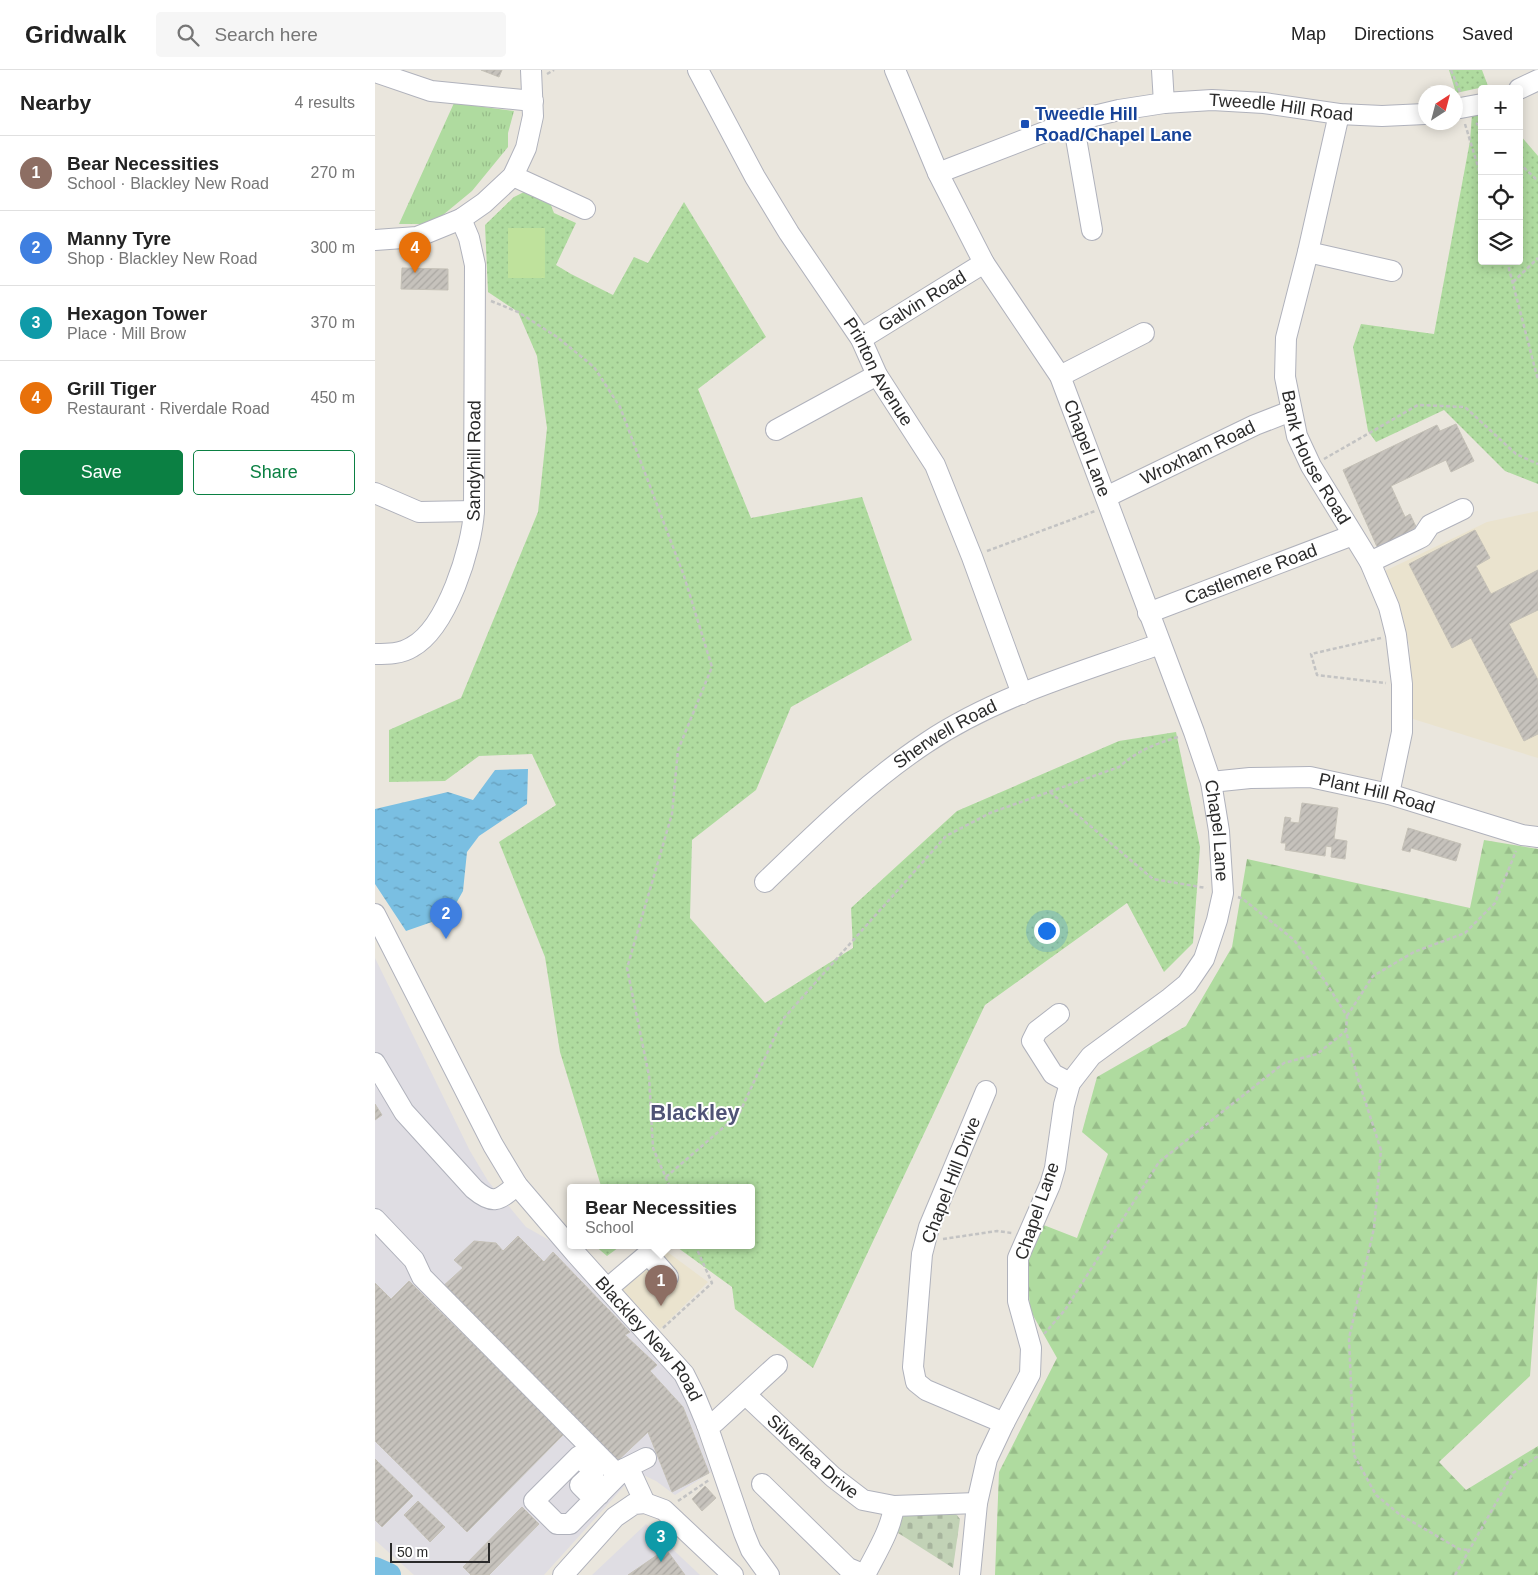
<!DOCTYPE html>
<html lang="en">
<head>
<meta charset="utf-8">
<style>
	:root { --surface:#fff; --page:#f6f6f6; --text:#222; --muted:#767676; --line:#e0e0e0; --accent:#0b8043 }
	body { margin:0; font-family:Arial,sans-serif; background:var(--page); color:var(--text) }
	.controls { position:absolute; right:15px; top:15px; display:grid; overflow:hidden; border-radius:5px; box-shadow:0 2px 12px #0003 }
	.controls button { width:45px; height:45px; display:grid; place-items:center; padding:0; border:0; border-bottom:1px solid var(--line); background:var(--surface); color:var(--text); font:25px sans-serif }
	.compass { position:absolute; left:1043px; top:15px; width:45px; height:45px; border-radius:50%; background:var(--surface); box-shadow:0 2px 12px #0003; rotate:36deg }
	.scale { position:absolute; left:15px; bottom:12px; width:100px; box-sizing:border-box; padding-left:5px; border:2px solid #2a2a2a; border-top:0; font-size:14px; line-height:18px; white-space:nowrap; color:#2a2a2a; -webkit-text-stroke:4px #fff; paint-order:stroke }
	.you { position:absolute; left:671px; top:860px; width:18px; height:18px; margin:-12px; border:4px solid #fff; border-radius:50%; background:#1a73e8; box-shadow:0 0 0 8px #1a73e833 }
	.badge { display:grid; place-items:center; width:32px; height:32px; border-radius:50%; background:var(--accent); color:#fff; font-size:16px; font-weight:700 }
	.pin { position:absolute; translate:-50% -41px; filter:drop-shadow(0 1px 2px #0008) }
	.pin::after { content:''; position:absolute; top:26px; width:18px; height:15px; background:inherit; clip-path:polygon(0 0,100% 0,50% 100%) }
	.popup { position:absolute; left:192px; top:1114px; width:188px; height:65px; box-sizing:border-box; display:grid; place-content:center; border-radius:5px; background:var(--surface); filter:drop-shadow(0 1px 4px #0005); font-size:16px; white-space:nowrap; color:var(--muted) }
	.popup b { font-size:19px; color:var(--text) }
	.popup::after { content:''; position:absolute; left:50%; top:100%; margin-left:-10px; border:10px solid transparent; border-top-color:var(--surface) }
	.list { margin:0; padding:0; list-style:none }
	h2 { display:flex; justify-content:space-between; align-items:center; height:65px; margin:0; padding:0 20px; font-size:21px }
	h2 small { font-size:16px; font-weight:400; color:var(--muted) }
	.list li { display:grid; grid-template-columns:32px 1fr auto; gap:15px; align-items:center; box-sizing:border-box; height:75px; padding:0 20px; border-top:1px solid var(--line) }
	.list b { display:block; font-size:19px; white-space:nowrap }
	.list p { margin:0; font-size:16px; white-space:nowrap; color:var(--muted) }
	.list em { font-size:16px; font-style:normal; color:var(--muted) }
	.actions { display:flex; gap:10px; padding:15px 20px }
	.actions a { flex:1; padding:11px 0; border:1px solid var(--accent); border-radius:5px; text-align:center; font-size:18px; color:var(--accent) }
	.actions .main { background:var(--accent); color:#fff }
	.icon { flex:none; width:28px; height:28px; fill:none; stroke:currentColor; stroke-width:2; stroke-linecap:round; stroke-linejoin:round }
	.map { position:relative; flex:none; width:1163px; height:1505px; overflow:hidden }
	header { display:flex; align-items:center; gap:30px; box-sizing:border-box; height:70px; padding:0 25px; background:var(--surface); border-bottom:1px solid var(--line) }
	header strong { font-size:24px }
	nav { display:flex; gap:28px; margin-inline-start:auto; font-size:18px }
	.search { width:350px; height:45px; background:var(--page); display:flex; align-items:center; gap:12px; box-sizing:border-box; padding:0 18px; border-radius:5px; color:var(--muted); font-size:19px }
	main { display:flex }
	aside { flex:1; background:var(--surface) }
	.map>svg:first-child { display:block }
	.industrial { fill:#dfdde3 }
	.education { fill:#eae3ce }
	.grass { fill:url(#grass-tufts) }
	.forest { fill:url(#forest-firs) }
	.cemetery { fill:url(#cemetery-stones) }
	.park { fill:url(#park-dots) }
	.pitch { fill:#bfe29c }
	.water { fill:url(#water-ripples) }
	.lines { fill:none; stroke-linecap:round; stroke-linejoin:round }
	.river { stroke:#7abfe2; stroke-width:24 }
	.building { fill:url(#building-hatch); stroke:#c5c1b7 }
	.minor-casing { stroke:#b0b2bc; stroke-width:22 }
	.path { stroke:#c3c3c3; stroke-width:2.5; stroke-dasharray:4 2.5; stroke-linecap:butt }
	.minor { stroke:#fff; stroke-width:20 }
	.transit-dot { fill:#1a4fb4; stroke:#fff; stroke-width:2 }
	.labels { text-anchor:middle; dominant-baseline:central; stroke-width:4; stroke-linejoin:round; paint-order:stroke }
	.street-label { font-size:18px; fill:#2a2a2a; stroke:#fff }
	.transit-label { font-size:18px; font-weight:bold; fill:#164399; stroke:#fff; text-anchor:start }
	.district-label { font-size:22px; font-weight:bold; fill:#4f5376; stroke:#fff }
</style>
</head>
<body>
<header>
<strong>Gridwalk</strong>
<div class="search"><svg class="icon" aria-label="search" viewBox="0 0 24 24"><circle cx="10" cy="10" r="6"/><path d="M15 15l6 6"/></svg>Search here</div>
<nav><a>Map</a><a>Directions</a><a>Saved</a></nav>
</header>
<main>
<aside>
<h2>Nearby<small>4 results</small></h2>
<ul class="list">
<li><span class="badge" style="background:#8d6e63">1</span><div><b>Bear Necessities</b><p>School · Blackley New Road</p></div><em>270 m</em></li>
<li><span class="badge" style="background:#3f7fe0">2</span><div><b>Manny Tyre</b><p>Shop · Blackley New Road</p></div><em>300 m</em></li>
<li><span class="badge" style="background:#0f9aa8">3</span><div><b>Hexagon Tower</b><p>Place · Mill Brow</p></div><em>370 m</em></li>
<li><span class="badge" style="background:#e8710a">4</span><div><b>Grill Tiger</b><p>Restaurant · Riverdale Road</p></div><em>450 m</em></li>
</ul>
<div class="actions"><a class="main">Save</a><a>Share</a></div>
</aside>
<div class="map">
<svg width="1163" height="1505" viewBox="0 0 1163 1505">
	<defs>
		<pattern id="grass-tufts" width="24" height="20" patternUnits="userSpaceOnUse" patternTransform="scale(1.25)"><rect width="24" height="20" fill="#afdb9f"/><path d="M3 7l-1-3M5 7V3M7 7l1-3M15 17l-1-3M17 17v-4M19 17l1-3" fill="none" stroke="#97bc89"/></pattern>
		<pattern id="forest-firs" width="22" height="20" patternUnits="userSpaceOnUse" patternTransform="scale(1.25)"><rect width="22" height="20" fill="#afdb9f"/><path d="M5 1l3.5 6h-7zM16 11l3.5 6h-7z" fill="#97bc89"/></pattern>
		<pattern id="cemetery-stones" width="16" height="16" patternUnits="userSpaceOnUse" patternTransform="scale(1.25)"><rect width="16" height="16" fill="#c2d2b6"/><path d="M2 7V4a2 2 0 0 1 4 0v3zM10 15v-3a2 2 0 0 1 4 0v3z" fill="#a7b49d"/></pattern>
		<pattern id="park-dots" width="8" height="8" patternUnits="userSpaceOnUse" patternTransform="scale(1.25)"><rect width="8" height="8" fill="#afdb9f"/><path d="M2 2h.1M6 6h.1" fill="none" stroke="#97bc89" stroke-width="1.8" stroke-linecap="round"/></pattern>
		<pattern id="water-ripples" width="26" height="14" patternUnits="userSpaceOnUse" patternTransform="scale(1.25)"><rect width="26" height="14" fill="#7abfe2"/><path d="M2 4q2-2 4 0t4 0M15 11q2-2 4 0t4 0" fill="none" stroke="#649bb7"/></pattern>
		<pattern id="building-hatch" width="6" height="6" patternUnits="userSpaceOnUse" patternTransform="scale(1.25)"><rect width="6" height="6" fill="#c6c2bc"/><path d="M-1 1l2-2M0 6l6-6M5 7l2-2" fill="none" stroke="#aaa7a2"/></pattern>
	</defs>
	<rect width="100%" height="100%" fill="#eae6dd"/>
	<path class="industrial" d="M0,888L95,1081L113,1111L151,1157L181,1174L299,1309L309,1323L336,1402L300,1425L281,1411L262,1402L169,1505H39L0,1470Z
		M271,1454L325,1505H217Z"/>
	<path class="education" d="M1163,441V688L1035,648V577L1010,501L1112,452Z
		M267,1175H283L333,1212L285,1259L233,1206Z"/>
	<path class="grass" d="M79,33L139,41L133,63V77L97,121L57,154H24Z"/>
	<path class="forest" d="M1109,770L1163,779V1200L1155,1306L1064,1392L1091,1420L1163,1376V1505H620L624,1402L682,1288L655,1240L652,1196L666,1154L702,1168L733,1084L707,1062L722,1007L811,956L857,877L872,789L1095,838Z"/>
	<path class="cemetery" d="M536,1443L581,1444L585,1449L578,1498L520,1461L527,1447Z"/>
	<path class="park" d="M1074,0H1107L1113,16L1081,23Z
		M1097,44L1107,46V191H1144V56L1145,65L1163,86V414L1130,401L1069,340L1001,372L993,361L978,277L986,254L1059,264L1095,71Z
		M151,121L175,133L179,143L201,153L181,195L196,204L238,225L259,187L273,193L309,132L391,267L323,319L376,448L487,427L537,570L416,637L381,720L317,770L315,848L390,933L478,878L476,838L582,741L744,671L801,662L825,777L818,873L789,902L752,833L610,935L438,1298L360,1239L357,1217L299,1175H376V1117H224L226,1116L185,982L170,887L124,772L181,735L157,684L104,686L70,711L14,712V660L86,628L163,442L172,358L162,286L143,242L113,222L110,155L139,127Z
		M219,1175H247L232,1186Z"/>
	<path class="pitch" d="M133,158H170V208H133Z"/>
	<path class="water" d="M153,699L152,734L104,766L92,782L88,821L74,846L31,861L0,814V739L73,722L98,730L120,700Z"/>
	<g class="lines">
		<path class="river" d="M0,1499L14,1505"/>
	</g>
	<path class="building" d="M106,0H127L124,7Z
		M27,198L73,199V220L26,219Z
		M1081,354L1099,391L1076,402L1071,390L1016,416L1030,447L1035,444L1043,461L1003,479L968,400L1062,355L1065,361Z
		M1100,460L1115,488L1101,496L1116,524L1163,500V540L1134,554L1163,610V664L1149,671L1096,568L1077,578L1034,494Z
		M927,733L963,738L959,769L972,771L970,789L956,787L957,777L951,776L950,786L910,780L911,773H906L910,747L916,748L915,752L924,753Z
		M1033,758L1086,774L1081,791L1036,778L1035,782L1027,780Z
		M0,1034L7,1045L0,1050Z
		M143,1166L169,1192L178,1182L255,1262L250,1265L282,1295L275,1301L308,1337L334,1403L297,1422L273,1362L239,1394L66,1218L88,1198L79,1190L99,1171L121,1173L128,1181Z
		M34,1211L189,1364L92,1462L0,1371V1213L16,1229Z
		M0,1389L38,1426L7,1457L0,1450Z
		M330,1416L341,1428L327,1441L317,1429Z
		M43,1431L70,1457L55,1472L29,1445Z
		M147,1437L164,1454L114,1505H96L88,1497Z
		M291,1479L310,1505H253Z"/>
	<g class="lines">
		<defs>
			<g id="minor">
				<path id="s1" d="M323,0L380,107L414,163L486,269L502,305L560,395L597,487L647,624"/>
				<path id="s2" d="M520,0L563,103L609,193L685,306L819,662L836,712L844,761L848,823L842,850L829,889L812,914L795,928L716,986L695,1013L689,1035L680,1098L675,1115L643,1188V1231L656,1278L655,1304L629,1353L612,1389L602,1433L595,1505"/>
				<path d="M787,0L789,33"/>
				<path d="M0,2L56,21L158,31"/>
				<path d="M1144,19L1163,10"/>
				<path d="M1080,39L1107,34"/>
				<path id="s3" d="M964,44L933,182L911,268L910,307L922,366L936,396L995,492L1014,537L1021,565L1027,614V662L1014,724"/>
				<path d="M698,51L717,160"/>
				<path id="s4" d="M563,103L698,51L744,40L789,33L837,30L889,33L964,44L1007,46L1050,44"/>
				<path d="M138,106L210,139"/>
				<path d="M0,170L42,167L86,149L109,133L138,106L151,78L158,46L156,0"/>
				<path d="M933,182L1017,201"/>
				<path id="s5" d="M486,269L609,193"/>
				<path d="M685,306L769,263"/>
				<path d="M401,360L502,305"/>
				<path d="M0,423L44,442L99,441"/>
				<path id="s6" d="M731,427L880,355L916,341"/>
				<path d="M995,492L1041,470L1047,467L1055,455L1088,439"/>
				<path id="s7" d="M773,543L978,465"/>
				<path id="s8" d="M0,584C13,584 26,584 37,577C72,558 97,478 99,441L100,195L94,168L86,149"/>
				<path id="s9" d="M836,712L875,708L935,707L1014,724L1147,765L1163,767"/>
				<path id="s10" d="M390,812C441,763 492,712 551,673C621,626 706,602 785,574"/>
				<path id="s11" d="M0,844L118,1075L142,1115L201,1184L309,1304L320,1326L332,1355L369,1463L376,1480L394,1505"/>
				<path d="M684,944L662,961L657,971L678,1004L695,1013"/>
				<path d="M0,993L29,1042L99,1119C119,1136 124,1130 142,1115"/>
				<path d="M611,1021L554,1157L547,1184L538,1297L541,1312L551,1320L629,1353"/>
				<path d="M0,1149L39,1190L47,1207L243,1405"/>
				<path d="M233,1218L273,1184L293,1207"/>
				<path id="s12" d="M371,1325L458,1407L488,1430L519,1436L602,1433"/>
				<path d="M332,1355L340,1352L402,1295"/>
				<path d="M249,1399L258,1407L270,1433"/>
				<path d="M387,1414L473,1498L490,1505"/>
				<path d="M224,1425L212,1422L205,1415L219,1402L204,1386L159,1431L182,1454H195L249,1399L271,1388"/>
				<path d="M188,1505L240,1447L259,1434L270,1433L289,1440L358,1505"/>
				<path d="M490,1505C501,1483 516,1460 519,1436"/>
			</g>
		</defs>
		<use href="#minor" class="minor-casing"/>
		<path class="path" d="M1076,0L1085,22
			M172,4L179,0
			M1101,53L1107,58
			M1090,54L1107,110
			M1144,93L1161,109H1163
			M1132,191L1163,310
			M1138,212L1163,188
			M116,231L143,242L182,267L219,297L245,337L309,506L337,597L303,680L297,744L252,898L274,1006L278,1078L295,1117
			M949,389L1043,335L1090,337L1141,384L1163,394
			M612,481L720,441
			M1006,568L936,584L942,605L1011,613
			M675,722L778,809L831,818
			M863,827L868,829L919,870L948,908L972,946L971,961L982,1006L1006,1080L999,1158L974,1268L979,1385L1001,1425L1024,1444L1084,1479L1095,1480
			M972,946L998,906L1039,882L1090,863L1120,833L1141,781
			M291,1107L364,1044L408,949L571,766L615,743L744,697C762,681 780,674 803,667
			M568,1169L622,1161L637,1163
			M288,1258L337,1213L320,1175
			M669,1264L690,1240L784,1092L909,993L942,984L971,961
			M303,1431L334,1410
			M1080,1505L1138,1403L1163,1386"/>
		<use href="#minor" class="minor"/>
	</g>
	<rect class="transit-dot" x="645" y="49" width="10" height="10" rx="2.5"/>
	<g class="labels">
		<g class="street-label">
			<text stroke="none"><textPath href="#s4" startOffset="355">Tweedle Hill Road</textPath></text>
			<text stroke="none"><textPath href="#s5" startOffset="72">Galvin Road</textPath></text>
			<text stroke="none"><textPath href="#s1" startOffset="352">Printon Avenue</textPath></text>
			<text stroke="none"><textPath href="#s2" startOffset="426">Chapel Lane</textPath></text>
			<text stroke="none"><textPath href="#s6" startOffset="102">Wroxham Road</textPath></text>
			<text stroke="none"><textPath href="#s3" startOffset="356">Bank House Road</textPath></text>
			<text stroke="none"><textPath href="#s8" startOffset="242">Sandyhill Road</textPath></text>
			<text stroke="none"><textPath href="#s7" startOffset="110">Castlemere Road</textPath></text>
			<text stroke="none"><textPath href="#s10" startOffset="234">Sherwell Road</textPath></text>
			<text stroke="none"><textPath href="#s9" startOffset="168">Plant Hill Road</textPath></text>
			<text stroke="none"><textPath href="#s2" startOffset="831">Chapel Lane</textPath></text>
			<text transform="translate(576 1110) rotate(-69)">Chapel Hill Drive</text>
			<text transform="translate(662 1141) rotate(-71)">Chapel Lane</text>
			<text stroke="none"><textPath href="#s11" startOffset="509">Blackley New Road</textPath></text>
			<text stroke="none"><textPath href="#s12" startOffset="91">Silverlea Drive</textPath></text>
		</g>
		<g class="transit-label">
			<text x="660" y="44">Tweedle Hill<tspan x="660" dy="21">Road/Chapel Lane</tspan></text>
		</g>
		<g class="district-label">
			<text x="320" y="1042">Blackley</text>
		</g>
	</g>
</svg>
<div class="controls">
<button>+</button>
<button>−</button>
<button><svg class="icon" aria-label="locate" viewBox="0 0 24 24"><circle cx="12" cy="12" r="6"/><path d="M12 2v4M12 18v4M2 12h4M18 12h4"/></svg></button>
<button><svg class="icon" aria-label="layers" viewBox="0 0 24 24"><path d="M12 4l9 5-9 5-9-5zM3 14l9 5 9-5"/></svg></button>
</div>
<svg class="compass" viewBox="-18 -18 36 36"><path d="M0-13l5 13h-10z" fill="#e53935"/><path d="M0 13l5-13h-10z" fill="#767676"/></svg>
<div class="scale">50 m</div>
<div class="you"></div>
<div class="pin badge" style="left:286px;top:1236px;background:#8d6e63">1</div>
<div class="popup"><b>Bear Necessities</b>School</div>
<div class="pin badge" style="left:71px;top:869px;background:#3f7fe0">2</div>
<div class="pin badge" style="left:286px;top:1492px;background:#0f9aa8">3</div>
<div class="pin badge" style="left:40px;top:203px;background:#e8710a">4</div>
</div>
</main>
</body>
</html>
